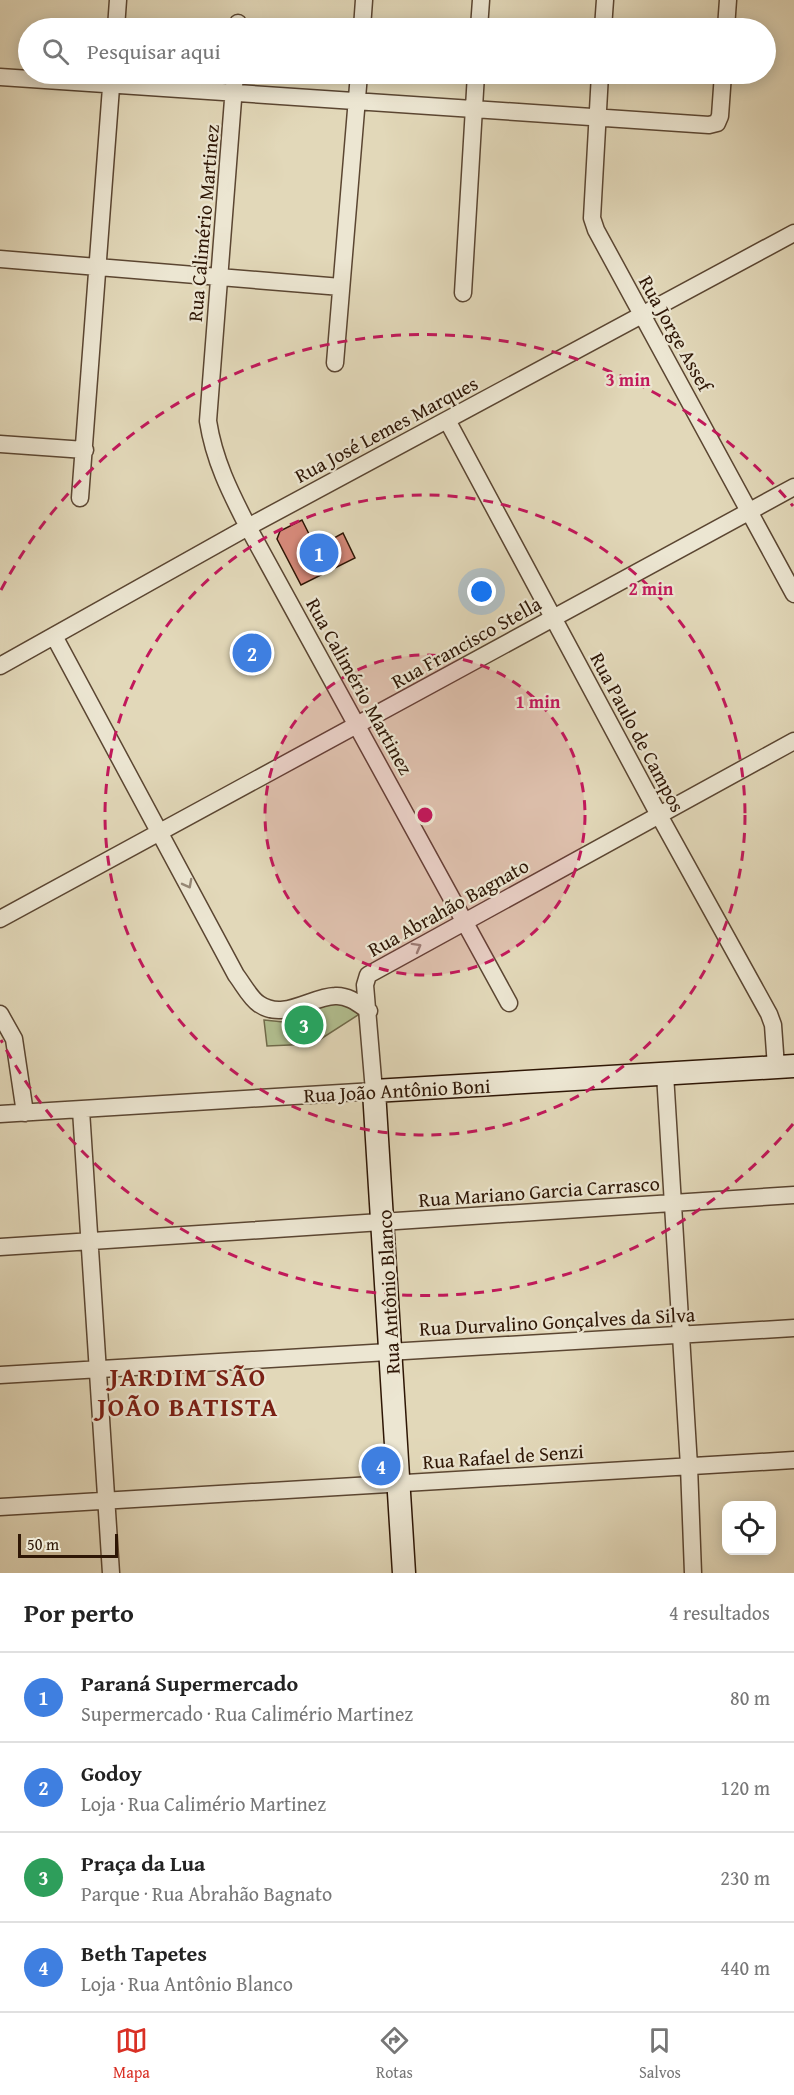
<!DOCTYPE html>
<html lang="pt">
<head>
<meta charset="utf-8">
<style>
	:root { --surface:#fff; --page:#f6f6f6; --text:#222; --muted:#767676; --line:#e0e0e0; --accent:#d93025 }
	body { margin:0; font-family:"Gentium Book Plus",serif; background:var(--page); color:var(--text) }
	.controls { position:absolute; right:18px; bottom:18px; display:grid; overflow:hidden; border-radius:12px; box-shadow:0 3px 15px #0003 }
	.controls button { width:54px; height:54px; display:grid; place-items:center; padding:0; border:0; border-bottom:2px solid var(--line); background:var(--surface); color:var(--text); font:30px sans-serif }
	.scale { position:absolute; left:18px; bottom:15px; width:100px; box-sizing:border-box; padding-left:6px; border:3px solid #2e1605; border-top:0; font-size:16px; line-height:21px; white-space:nowrap; color:#2e1605; -webkit-text-stroke:4px #ece6d2; paint-order:stroke }
	.you { position:absolute; left:482px; top:592px; width:21px; height:21px; margin:-15px; border:4px solid #fff; border-radius:50%; background:#1a73e8; box-shadow:0 0 0 9px #1a73e833 }
	.badge { display:grid; place-items:center; width:39px; height:39px; border-radius:50%; background:var(--accent); color:#fff; font-size:20px; font-weight:700 }
	.pin { position:absolute; translate:-50% -50%; border:3px solid #fff; box-shadow:0 2px 6px #0006 }
	.list { margin:0; padding:0; list-style:none }
	h2 { display:flex; justify-content:space-between; align-items:center; height:78px; margin:0; padding:0 24px; font-size:26px }
	h2 small { font-size:20px; font-weight:400; color:var(--muted) }
	.list li { display:grid; grid-template-columns:39px 1fr auto; gap:18px; align-items:center; box-sizing:border-box; height:90px; padding:0 24px; border-top:2px solid var(--line) }
	.list b { display:block; font-size:22px; white-space:nowrap }
	.list p { margin:0; font-size:20px; white-space:nowrap; color:var(--muted) }
	.list em { font-size:20px; font-style:normal; color:var(--muted) }
	.icon { flex:none; width:33px; height:33px; fill:none; stroke:currentColor; stroke-width:2; stroke-linecap:round; stroke-linejoin:round }
	.map { position:relative; flex:none; width:794px; height:1573px; overflow:hidden }
	.search { position:absolute; background:var(--surface); box-shadow:0 3px 15px #0003; left:18px; right:18px; top:18px; height:66px; display:flex; align-items:center; gap:15px; box-sizing:border-box; padding:0 21px; border-radius:33px; color:var(--muted); font-size:22px }
	.sheet { height:438px; background:var(--surface) }
	nav { display:flex; justify-content:space-around; align-items:center; box-sizing:border-box; height:84px; border-top:2px solid var(--line); background:var(--surface); font-size:16px; color:var(--muted) }
	nav a { display:grid; justify-items:center; gap:3px }
	nav .on { color:var(--accent) }
	.map>svg:first-child { display:block }
	.green { fill:#b2bf90; stroke:#706a4a; stroke-width:1.5 }
	.building { fill:#d58979; stroke:#2e1605; stroke-width:1.5 }
	.lines { fill:none; stroke-linecap:round; stroke-linejoin:round }
	.street-casing { stroke:#5b4632; stroke-width:19 }
	.secondary-casing { stroke:#2e1605; stroke-width:25 }
	.street { stroke:#ece6d2; stroke-width:16 }
	.secondary { stroke:#ece6d2; stroke-width:22 }
	.oneway { stroke:#968876 }
	.ring { fill:none; stroke:#c2185b; stroke-width:3; stroke-dasharray:10 8 }
	.labels { text-anchor:middle; dominant-baseline:central; stroke-width:4.5; stroke-linejoin:round; paint-order:stroke }
	.street-label { font-size:20px; fill:#2e1605; stroke:#ece6d2 }
	.district-label { font-size:26px; font-weight:bold; letter-spacing:1.5px; fill:#7a1f14; stroke:#ece6d2 }
	.centre { fill:#c2185b; stroke:#ece6d2; stroke-width:3 }
	.ring-label { font-size:18px; text-anchor:middle; font-weight:bold; fill:#c2185b; stroke:#ece6d2; stroke-width:4.5; stroke-linejoin:round; paint-order:stroke }
</style>
</head>
<body>
<div class="map">
<svg width="794" height="1573" viewBox="0 0 794 1573">
	<rect width="100%" height="100%" fill="#e2d8b9"/>
	<filter id="stains"><feTurbulence type="fractalNoise" baseFrequency=".00333" numOctaves="4"/><feColorMatrix values="0 0 0 0 .2 0 0 0 0 .09 0 0 0 0 .02 0 0 0 .5 -.17"/></filter>
	<radialGradient id="worn" r=".72"><stop offset=".6" stop-color="#630" stop-opacity="0"/><stop offset="1" stop-color="#630" stop-opacity=".3"/></radialGradient>
	<path class="green" d="M337,1001L356,1010L358,1015L313,1044L267,1046L264,1020C277,1021 297,1025 308,1017C324,1007 313,1006 337,1001Z"/>
	<path class="building" d="M302,520L316,548L343,533L355,558L301,585L277,539L280,531Z"/>
	<g class="lines">
		<defs>
			<path id="street" d="M116,28L118,0
				M238,28V23
				M362,28L364,0
				M479,28L481,0
				M603,28L605,0
				M726,28L728,0
				M235,74L208,421C214,460 230,492 248,527L509,1003
				M600,74L592,218L596,230L794,594
				M0,77L709,125L717,123L720,116L723,74
				M0,259L341,287
				M463,293L476,74
				M335,363L359,74
				M447,420L660,817L769,1014L773,1025L776,1067
				M0,444L85,450
				M80,498L112,74
				M54,636L236,975C243,984 250,998 259,1004C284,1021 310,997 335,996C348,995 359,1004 369,1011
				M0,666L248,527L794,233
				M0,919L794,487
				M0,1014L14,1039L25,1113
				M665,1074L689,1466L693,1573
				M81,1110L111,1573
				M0,1114L374,1091L365,985L368,975L794,741
				M0,1247L794,1195
				M0,1375L794,1328
				M0,1507L794,1460"/>
			<path id="secondary" d="M404,1573L374,1091L794,1066"/>
		</defs>
		<use href="#street" class="street-casing"/>
		<use href="#secondary" class="secondary-casing"/>
		<use href="#street" class="street"/>
		<use href="#secondary" class="secondary"/>
	</g>
	<defs><path id="oneway-chevron" d="M-2-3.5L2.5 0L-2 3.5" fill="none" stroke-width="1.6" stroke-linecap="round" stroke-linejoin="round" transform="scale(1.5)"/></defs>
	<g class="oneway">
		<use href="#oneway-chevron" transform="translate(188 884) rotate(62)"/>
		<use href="#oneway-chevron" transform="translate(417 947) rotate(-29)"/>
	</g>
	<circle cx="425" cy="815" r="160" fill="#c2185b" fill-opacity=".12"/>
	<g class="ring">
		<circle cx="425" cy="815" r="160"/>
		<circle cx="425" cy="815" r="320"/>
		<path d="M793 1124A480 480 0 0 1 1 1040M1 590A480 480 0 0 1 793 506"/>
	</g>
	<g class="labels">
		<g class="street-label">
			<text transform="translate(203 223) rotate(-85)">Rua Calimério Martinez</text>
			<text transform="translate(676 333) rotate(61)">Rua Jorge Assef</text>
			<text transform="translate(386 429) rotate(-28)">Rua José Lemes Marques</text>
			<text transform="translate(466 642) rotate(-29)">Rua Francisco Stella</text>
			<text transform="translate(360 686) rotate(61)">Rua Calimério Martinez</text>
			<text transform="translate(638 732) rotate(62)">Rua Paulo de Campos</text>
			<text transform="translate(448 907) rotate(-29)">Rua Abrahão Bagnato</text>
			<text transform="translate(397 1090) rotate(-3)">Rua João Antônio Boni</text>
			<text transform="translate(539 1191) rotate(-4)">Rua Mariano Garcia Carrasco</text>
			<text transform="translate(388 1292) rotate(-93)">Rua Antônio Blanco</text>
			<text transform="translate(557 1321) rotate(-3)">Rua Durvalino Gonçalves da Silva</text>
			<text transform="translate(503 1456) rotate(-4)">Rua Rafael de Senzi</text>
		</g>
		<g class="district-label">
			<text x="188" y="1376">JARDIM SÃO<tspan x="188" dy="30">JOÃO BATISTA</tspan></text>
		</g>
	</g>
	<circle cx="425" cy="815" r="9" class="centre"/>
	<g class="ring-label">
		<text x="628" y="386">3 min</text>
		<text x="651" y="595">2 min</text>
		<text x="538" y="708">1 min</text>
	</g>
	<rect width="100%" height="100%" filter="url(#stains)"/>
	<rect width="100%" height="100%" fill="url(#worn)"/>
</svg>
<div class="controls">
<button><svg class="icon" aria-label="locate" viewBox="0 0 24 24"><circle cx="12" cy="12" r="6"/><path d="M12 2v4M12 18v4M2 12h4M18 12h4"/></svg></button>
</div>
<div class="scale">50 m</div>
<div class="you"></div>
<div class="pin badge" style="left:319px;top:553px;background:#3f7fe0">1</div>
<div class="pin badge" style="left:252px;top:653px;background:#3f7fe0">2</div>
<div class="pin badge" style="left:304px;top:1025px;background:#2e9e5b">3</div>
<div class="pin badge" style="left:381px;top:1466px;background:#3f7fe0">4</div>
<div class="search"><svg class="icon" aria-label="search" viewBox="0 0 24 24"><circle cx="10" cy="10" r="6"/><path d="M15 15l6 6"/></svg>Pesquisar aqui</div>
</div>
<section class="sheet">
<h2>Por perto<small>4 resultados</small></h2>
<ul class="list">
<li><span class="badge" style="background:#3f7fe0">1</span><div><b>Paraná Supermercado</b><p>Supermercado · Rua Calimério Martinez</p></div><em>80 m</em></li>
<li><span class="badge" style="background:#3f7fe0">2</span><div><b>Godoy</b><p>Loja · Rua Calimério Martinez</p></div><em>120 m</em></li>
<li><span class="badge" style="background:#2e9e5b">3</span><div><b>Praça da Lua</b><p>Parque · Rua Abrahão Bagnato</p></div><em>230 m</em></li>
<li><span class="badge" style="background:#3f7fe0">4</span><div><b>Beth Tapetes</b><p>Loja · Rua Antônio Blanco</p></div><em>440 m</em></li>
</ul>
</section>
<nav>
<a class="on"><svg class="icon" aria-label="map" viewBox="0 0 24 24"><path d="M3 6l6-2 6 2 6-2v14l-6 2-6-2-6 2zM9 4v14M15 6v14"/></svg>Mapa</a>
<a><svg class="icon" aria-label="directions" viewBox="0 0 24 24"><path d="M12 3l9 9-9 9-9-9zM9 14v-3h6M13 9l2 2-2 2"/></svg>Rotas</a>
<a><svg class="icon" aria-label="saved" viewBox="0 0 24 24"><path d="M7 4h10v16l-5-4-5 4z"/></svg>Salvos</a>
</nav>
</body>
</html>
